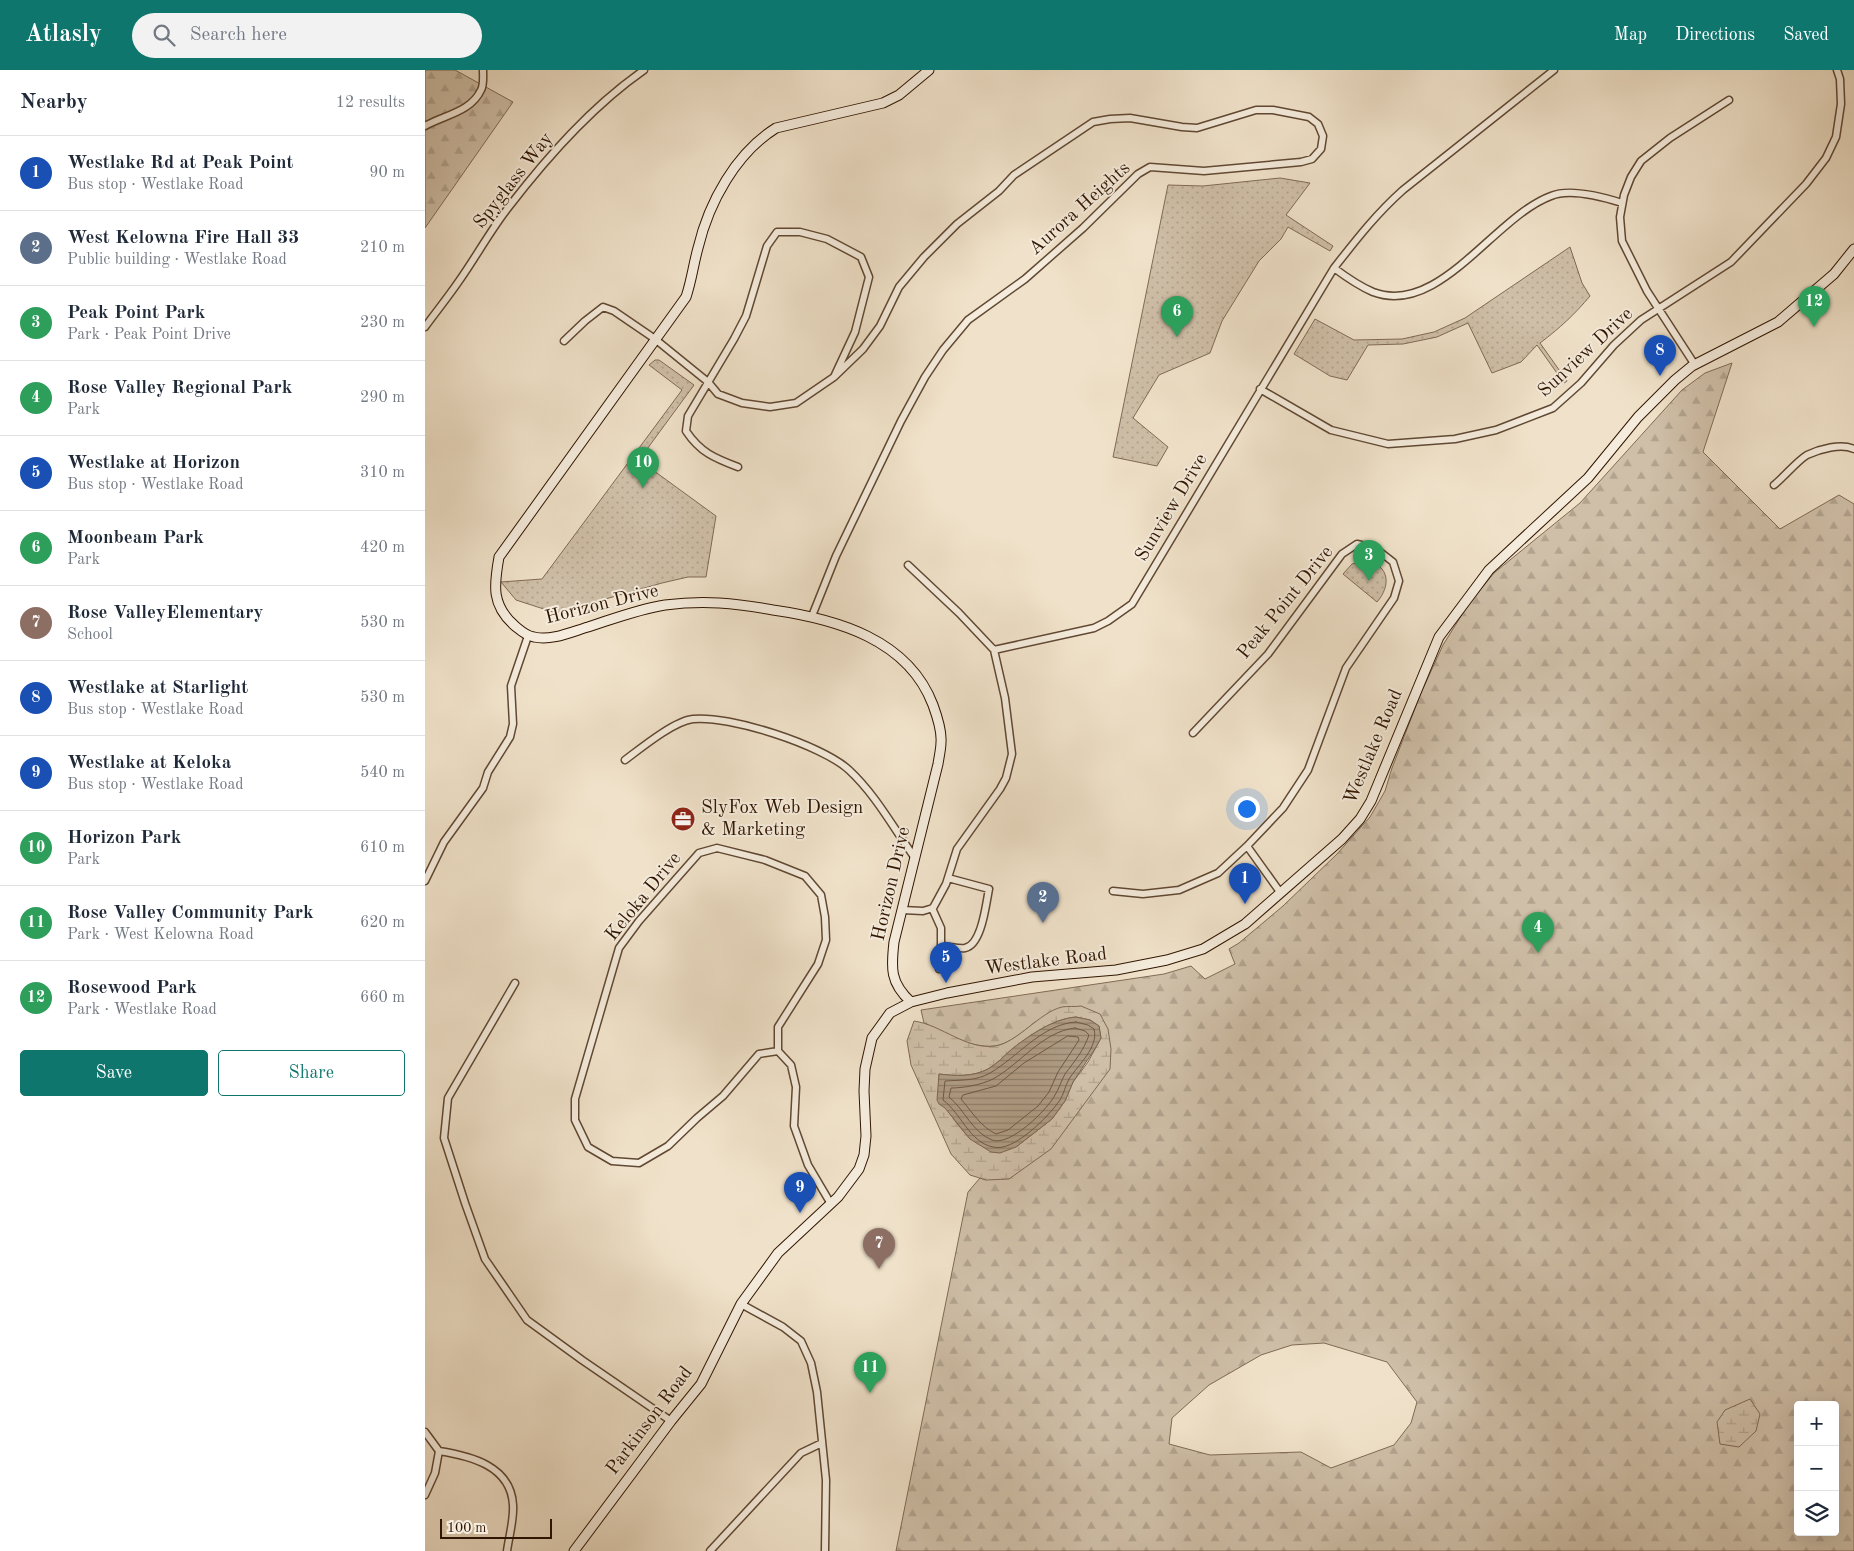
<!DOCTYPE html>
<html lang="en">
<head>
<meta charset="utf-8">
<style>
	:root { --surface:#fff; --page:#f2f2f3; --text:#1f2937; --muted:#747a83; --line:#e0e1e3; --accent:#0f766e }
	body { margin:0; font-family:"Old Standard TT",serif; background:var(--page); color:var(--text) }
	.controls { position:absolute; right:15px; bottom:15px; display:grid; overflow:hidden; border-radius:5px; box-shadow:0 5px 20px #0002 }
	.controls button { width:45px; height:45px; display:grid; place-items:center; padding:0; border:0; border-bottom:1px solid var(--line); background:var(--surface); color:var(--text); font:25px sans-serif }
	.scale { position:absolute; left:15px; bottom:12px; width:112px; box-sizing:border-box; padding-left:5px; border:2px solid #301500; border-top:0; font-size:14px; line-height:18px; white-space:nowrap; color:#301500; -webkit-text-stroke:4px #f5ecdd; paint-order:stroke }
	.you { position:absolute; left:821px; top:738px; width:18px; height:18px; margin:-12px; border:4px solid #fff; border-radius:50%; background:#1a73e8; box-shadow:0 0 0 8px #1a73e833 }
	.badge { display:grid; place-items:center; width:32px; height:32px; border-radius:50%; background:var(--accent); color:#fff; font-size:16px; font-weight:700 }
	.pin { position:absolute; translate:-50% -41px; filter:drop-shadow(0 1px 2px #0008) }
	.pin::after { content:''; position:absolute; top:26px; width:18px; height:15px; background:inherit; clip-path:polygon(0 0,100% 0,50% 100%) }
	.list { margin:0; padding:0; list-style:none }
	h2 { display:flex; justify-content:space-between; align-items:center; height:65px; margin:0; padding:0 20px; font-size:21px }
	h2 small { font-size:16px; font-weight:400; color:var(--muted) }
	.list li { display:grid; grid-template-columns:32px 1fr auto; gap:15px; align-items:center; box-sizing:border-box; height:75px; padding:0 20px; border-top:1px solid var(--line) }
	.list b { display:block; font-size:19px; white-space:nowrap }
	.list p { margin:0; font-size:16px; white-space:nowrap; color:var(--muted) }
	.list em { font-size:16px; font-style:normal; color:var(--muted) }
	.actions { display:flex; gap:10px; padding:15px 20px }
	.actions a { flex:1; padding:11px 0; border:1px solid var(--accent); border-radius:5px; text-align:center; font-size:18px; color:var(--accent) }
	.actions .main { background:var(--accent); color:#fff }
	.icon { flex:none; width:28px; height:28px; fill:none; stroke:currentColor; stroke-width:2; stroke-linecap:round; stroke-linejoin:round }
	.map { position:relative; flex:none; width:1429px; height:1481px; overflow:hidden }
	header { display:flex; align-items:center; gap:30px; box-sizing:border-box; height:70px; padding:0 25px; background:var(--accent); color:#fff }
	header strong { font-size:24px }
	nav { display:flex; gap:28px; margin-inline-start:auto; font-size:18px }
	.search { width:350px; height:45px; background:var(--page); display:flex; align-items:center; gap:12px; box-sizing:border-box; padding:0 18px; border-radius:28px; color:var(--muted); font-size:19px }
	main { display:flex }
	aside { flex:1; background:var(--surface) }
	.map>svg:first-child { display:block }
	.grass { fill:url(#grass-dots); stroke:#806a54 }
	.forest { fill:url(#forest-firs); stroke:#806a54; fill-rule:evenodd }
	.wetland { fill:url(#wetland-marsh); stroke:#806a54; fill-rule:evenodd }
	.water { fill:url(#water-rules); stroke:#7c6650 }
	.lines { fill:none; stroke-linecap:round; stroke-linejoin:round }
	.shore { stroke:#705842; stroke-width:1 }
	.street-casing { stroke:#604832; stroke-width:9 }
	.secondary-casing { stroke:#301500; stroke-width:11 }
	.street { stroke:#f5ecdd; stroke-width:6 }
	.secondary { stroke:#f5ecdd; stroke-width:9 }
	.labels { text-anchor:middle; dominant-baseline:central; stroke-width:4; stroke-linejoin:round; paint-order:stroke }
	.street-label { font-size:19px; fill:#301500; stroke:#f5ecdd }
	.poi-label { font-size:19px; fill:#301500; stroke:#f5ecdd; text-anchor:start }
</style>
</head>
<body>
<header>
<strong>Atlasly</strong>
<div class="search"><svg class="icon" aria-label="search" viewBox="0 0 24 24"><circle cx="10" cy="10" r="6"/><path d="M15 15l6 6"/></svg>Search here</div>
<nav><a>Map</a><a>Directions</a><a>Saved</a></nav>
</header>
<main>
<aside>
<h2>Nearby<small>12 results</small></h2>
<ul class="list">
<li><span class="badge" style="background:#1a4fb4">1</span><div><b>Westlake Rd at Peak Point</b><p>Bus stop · Westlake Road</p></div><em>90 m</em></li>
<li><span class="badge" style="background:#5c6f8a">2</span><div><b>West Kelowna Fire Hall 33</b><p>Public building · Westlake Road</p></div><em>210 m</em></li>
<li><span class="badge" style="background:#2e9e5b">3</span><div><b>Peak Point Park</b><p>Park · Peak Point Drive</p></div><em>230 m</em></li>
<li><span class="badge" style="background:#2e9e5b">4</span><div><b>Rose Valley Regional Park</b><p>Park</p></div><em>290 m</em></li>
<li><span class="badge" style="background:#1a4fb4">5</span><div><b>Westlake at Horizon</b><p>Bus stop · Westlake Road</p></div><em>310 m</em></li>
<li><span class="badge" style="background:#2e9e5b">6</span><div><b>Moonbeam Park</b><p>Park</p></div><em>420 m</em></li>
<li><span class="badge" style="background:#8d6e63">7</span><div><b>Rose ValleyElementary</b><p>School</p></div><em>530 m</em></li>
<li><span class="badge" style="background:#1a4fb4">8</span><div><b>Westlake at Starlight</b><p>Bus stop · Westlake Road</p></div><em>530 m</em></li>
<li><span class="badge" style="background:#1a4fb4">9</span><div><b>Westlake at Keloka</b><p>Bus stop · Westlake Road</p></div><em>540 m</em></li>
<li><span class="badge" style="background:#2e9e5b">10</span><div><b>Horizon Park</b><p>Park</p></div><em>610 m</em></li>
<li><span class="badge" style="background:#2e9e5b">11</span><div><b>Rose Valley Community Park</b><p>Park · West Kelowna Road</p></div><em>620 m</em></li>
<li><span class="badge" style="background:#2e9e5b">12</span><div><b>Rosewood Park</b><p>Park · Westlake Road</p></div><em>660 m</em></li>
</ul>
<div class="actions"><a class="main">Save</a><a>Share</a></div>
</aside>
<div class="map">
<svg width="1429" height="1481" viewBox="0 0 1429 1481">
	<defs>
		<pattern id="grass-dots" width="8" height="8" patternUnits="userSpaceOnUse" patternTransform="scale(1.25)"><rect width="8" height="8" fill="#cfbfa8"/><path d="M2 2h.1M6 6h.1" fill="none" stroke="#b2a38f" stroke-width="1.8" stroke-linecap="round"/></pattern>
		<pattern id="forest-firs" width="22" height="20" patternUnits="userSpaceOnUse" patternTransform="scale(1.25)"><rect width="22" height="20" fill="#cfbfa8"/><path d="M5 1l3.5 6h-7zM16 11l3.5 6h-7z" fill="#b2a38f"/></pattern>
		<pattern id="wetland-marsh" width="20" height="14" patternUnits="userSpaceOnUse" patternTransform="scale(1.25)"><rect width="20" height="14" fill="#cfbfa8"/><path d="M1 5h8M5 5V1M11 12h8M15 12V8" fill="none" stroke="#b2a38f"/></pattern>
		<pattern id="water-rules" width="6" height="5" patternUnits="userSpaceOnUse" patternTransform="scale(1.25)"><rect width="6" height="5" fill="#af9c85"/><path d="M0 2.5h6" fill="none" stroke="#8f7e6a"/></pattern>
	</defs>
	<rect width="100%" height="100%" fill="#f0e2ca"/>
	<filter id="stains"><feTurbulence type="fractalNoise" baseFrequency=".004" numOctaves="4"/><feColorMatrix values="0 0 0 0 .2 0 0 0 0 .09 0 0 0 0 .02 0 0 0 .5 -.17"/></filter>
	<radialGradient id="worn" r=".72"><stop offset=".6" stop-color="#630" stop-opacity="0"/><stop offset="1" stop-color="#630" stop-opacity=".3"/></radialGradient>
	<path class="grass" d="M855,108L885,113L861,145L908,176L905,181L863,157L856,169L834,191L797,251L785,283L734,305L708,348L743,377L732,396L688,387L743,115L778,116Z
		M1145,177L1157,213L1165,226C1150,244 1135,258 1115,273L1142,311L1139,313L1112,275L1096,292L1067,303L1043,253L1012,267L978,274L943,275L922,310L905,306L869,284L890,249L929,270L977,269L1009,262L1040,248Z
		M230,290H234L269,315L214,390L291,446L281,507H263L237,513L131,543L91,530L76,512L117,509L257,320L224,295Z
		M941,491C965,495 966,516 952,532L918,504L927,494Z"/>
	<path class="forest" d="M0,0H30L88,32L0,158Z
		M1307,293L1278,382L1355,459L1414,425L1429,434V1481H471L543,1122L555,1108L561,1110L686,979L610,952C599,961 584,974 570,976C545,979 520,962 499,953L496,940L739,904L766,896L780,909L810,894L804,879L814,873L858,836L912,784L945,747L960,721L967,698L996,623L1018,575L1043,535L1069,503L1155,433L1257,320L1280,303ZM899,1273L962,1292L992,1332L986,1353L969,1375L906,1398L876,1382L785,1385L744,1374L747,1348L784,1315L836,1285L867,1275ZM1373,1335H1410V1462H1373Z"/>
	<path class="wetland" d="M656,936L675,944L683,959L686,979L685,999L626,1079L584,1109L561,1110L545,1105L526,1084L486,995L482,971L489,951C517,955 541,980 570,976C592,973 615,942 637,937C643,936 650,937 656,936ZM651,947L665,950L674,956L676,968L663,992L648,1012L640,1031L627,1049L591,1077L545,1069C527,1048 513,1033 514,1004C530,1006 548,1007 563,999C572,994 579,986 587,979C605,965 628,949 651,947Z
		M1325,1329L1335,1344L1331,1361L1314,1377L1295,1374L1292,1352L1300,1340Z"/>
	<path class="water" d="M651,947L665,950L674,956L676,968L671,977L648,1012L640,1031L627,1049L591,1077L575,1083L566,1082L545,1069L520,1038L514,1034L512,1030L514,1004C530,1006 548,1007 563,999C572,994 579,986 587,979C605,965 628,949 651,947Z"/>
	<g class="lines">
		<path class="shore" d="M651,952L663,955L669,959C674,977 653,995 644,1009C640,1016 639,1024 635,1030C624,1046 588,1083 568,1077C544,1072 536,1043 518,1030L520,1011C534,1010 552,1011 565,1003C593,987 617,954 651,952Z
			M650,958L660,961L664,965C659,980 649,992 640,1004C636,1011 634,1019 630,1025C623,1039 585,1077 567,1070C547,1062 540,1040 524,1027L526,1018C538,1018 556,1015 568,1009C594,995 618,961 650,958Z
			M643,966L653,967L654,970L633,1002L624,1022L613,1036L583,1060L571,1064C556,1057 547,1042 536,1029L538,1025L571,1016L599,993Z"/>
		<defs>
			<path id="street" d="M0,56C19,45 46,42 56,20C59,15 58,6 58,0
				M909,198C921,207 934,216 948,222C1014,247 1069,147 1126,126C1145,118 1178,127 1197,133
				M0,257C11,242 23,227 34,211C51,187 65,161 83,138C122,87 166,37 219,0
				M139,271L160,251L178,237L189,241L230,269L283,312L293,324L317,333L345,337L371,333L409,307L430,262L444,207L436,187L402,169L375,162H352L342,176L321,246L309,269L263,346L261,361C275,382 289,388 313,397
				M1270,295L1222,221L1197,171L1195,147L1199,125L1206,107L1216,91L1245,68L1304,30
				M835,319L906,360L963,374L1030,369L1071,360L1128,338L1156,313L1189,275L1216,250L1306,192L1381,114L1401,88L1411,67L1416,34L1415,9L1412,0
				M1349,415C1359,407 1372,391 1382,385C1395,379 1416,373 1429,379
				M387,546L411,486L476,351L500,307L518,280L543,250L600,209L658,158L713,104L725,97L779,101L876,92L887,89L896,79L898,66L893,54L884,47L848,40H831L772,58L757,57L705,48L685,49L668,52L589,105L574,121L532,154L499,187L474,217L455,256L438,279L409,307
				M569,580L669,558L683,551L707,534L909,198C931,170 951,144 978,120L1129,0
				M200,690C216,678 249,651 268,649C304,645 397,675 424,700C451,725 469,759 490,788
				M822,776L855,822
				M292,778L340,790L380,806L396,825L400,847L401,870L393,894L353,957V981L334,984L298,1026L272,1048L243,1076L214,1093L187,1091L163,1077L150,1050V1029L194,878L214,851L274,783Z
				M0,811L19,772L58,718L63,702L85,667L88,654L86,616L103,566
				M688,821L718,824L754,820L793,803L822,776L858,738L883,700L921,598L969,528L974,511L968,492L950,478L932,474L917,484L843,584L768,663
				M507,838L516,858V876
				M477,840L498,841L508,838L521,814L532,779L575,719L581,708L587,684L580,628L569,580L534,543L483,495
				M514,899L513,887L516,876C524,876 533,879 540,878C557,875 561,833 564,819L523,808
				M90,913L23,1028L19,1068L40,1133L60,1189L102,1250L157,1290L246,1351
				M353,981L366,995L371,1017L369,1056L383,1095L406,1134
				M316,1234L358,1257L376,1271L386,1293L392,1322L401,1410L400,1481
				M0,1362L14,1381L10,1403L0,1425
				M14,1381C46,1386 86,1396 88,1435C89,1450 84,1466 82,1481
				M285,1481L376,1383L397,1373"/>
			<path id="secondary" d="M486,932C465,913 466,898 469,872L513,694C514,687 516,679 516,672C517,660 512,646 508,635C483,569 411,549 348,540C310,533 279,530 240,535C214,539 188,549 163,557C146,562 127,571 109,567C101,566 95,560 90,556C66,535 69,515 74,487L261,227C267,209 268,196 273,178C284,132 311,83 351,58L458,33L474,25L504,0
				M149,1481L246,1351L276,1314L316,1234L353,1183L413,1127L434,1099L439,1085L441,1066L439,1021L440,999L447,968L465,943L486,932L522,923L607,907L691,900L742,890L778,879L820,854L917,769L935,749L946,731L1014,567L1064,500L1163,408L1213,347L1250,310L1267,296L1353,252L1409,204L1429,179"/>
		</defs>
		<use href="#street" class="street-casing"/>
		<use href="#secondary" class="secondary-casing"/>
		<use href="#street" class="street"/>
		<use href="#secondary" class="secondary"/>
	</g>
	<defs>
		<symbol id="office-disc" viewBox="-11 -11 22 22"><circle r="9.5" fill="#8f2418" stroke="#f5ecdd"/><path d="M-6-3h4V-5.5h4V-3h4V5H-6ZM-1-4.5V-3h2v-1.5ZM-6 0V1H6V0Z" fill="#fff"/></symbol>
	</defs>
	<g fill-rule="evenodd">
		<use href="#office-disc" x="244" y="735" width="28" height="28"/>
	</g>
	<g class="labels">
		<g class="street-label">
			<text transform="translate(89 111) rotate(-52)">Spyglass Way</text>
			<text transform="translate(655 139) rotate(-42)">Aurora Heights</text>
			<text transform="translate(1161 283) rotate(-43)">Sunview Drive</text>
			<text transform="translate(747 438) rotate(-59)">Sunview Drive</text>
			<text transform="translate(861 533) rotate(-51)">Peak Point Drive</text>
			<text transform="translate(177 535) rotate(-14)">Horizon Drive</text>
			<text transform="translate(949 677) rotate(-67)">Westlake Road</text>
			<text transform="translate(467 814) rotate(-77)">Horizon Drive</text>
			<text transform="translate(219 827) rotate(-51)">Keloka Drive</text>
			<text transform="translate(621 892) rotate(-7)">Westlake Road</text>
			<text transform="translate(225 1351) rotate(-53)">Parkinson Road</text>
		</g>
		<g class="poi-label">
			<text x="276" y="738">SlyFox Web Design<tspan x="276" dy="22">&amp; Marketing</tspan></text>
		</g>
	</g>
	<rect width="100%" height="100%" filter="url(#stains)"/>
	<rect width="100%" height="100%" fill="url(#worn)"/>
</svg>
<div class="controls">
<button>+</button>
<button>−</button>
<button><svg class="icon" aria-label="layers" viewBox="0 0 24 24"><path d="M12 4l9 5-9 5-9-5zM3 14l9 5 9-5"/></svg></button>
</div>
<div class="scale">100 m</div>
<div class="you"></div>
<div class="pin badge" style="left:820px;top:834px;background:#1a4fb4">1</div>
<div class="pin badge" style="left:618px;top:853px;background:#5c6f8a">2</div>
<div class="pin badge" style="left:944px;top:511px;background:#2e9e5b">3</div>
<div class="pin badge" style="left:1113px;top:883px;background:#2e9e5b">4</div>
<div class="pin badge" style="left:521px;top:913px;background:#1a4fb4">5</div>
<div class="pin badge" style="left:752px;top:267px;background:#2e9e5b">6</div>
<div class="pin badge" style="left:454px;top:1199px;background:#8d6e63">7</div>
<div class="pin badge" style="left:1235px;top:306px;background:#1a4fb4">8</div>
<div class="pin badge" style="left:375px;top:1143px;background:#1a4fb4">9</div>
<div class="pin badge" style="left:218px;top:418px;background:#2e9e5b">10</div>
<div class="pin badge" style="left:445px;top:1323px;background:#2e9e5b">11</div>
<div class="pin badge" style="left:1389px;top:257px;background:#2e9e5b">12</div>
</div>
</main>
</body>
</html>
